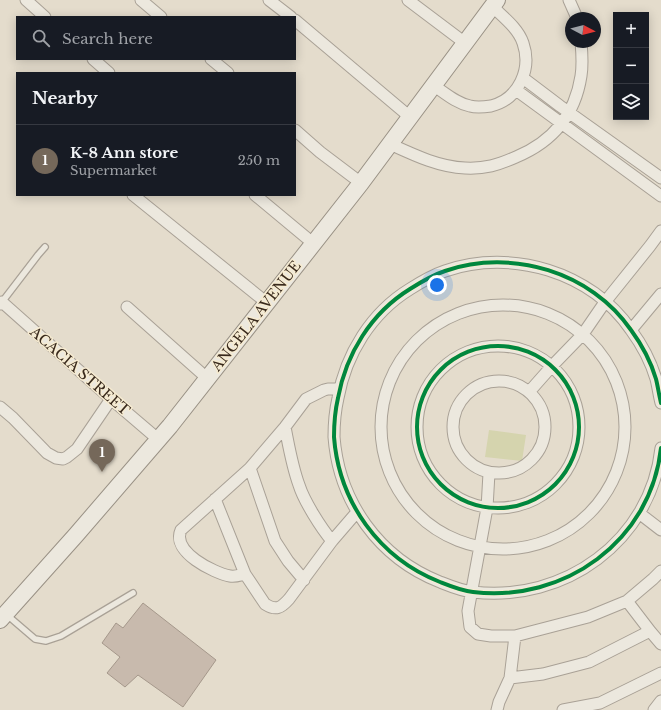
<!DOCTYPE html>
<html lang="en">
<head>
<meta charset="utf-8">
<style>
	:root { --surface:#171b24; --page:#20242c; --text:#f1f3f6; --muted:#9ea1a6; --line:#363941; --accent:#75685a }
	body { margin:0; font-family:"Libre Baskerville",serif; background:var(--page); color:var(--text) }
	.controls { position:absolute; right:12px; top:12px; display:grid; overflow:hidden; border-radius:0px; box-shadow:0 2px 10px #0003 }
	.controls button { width:36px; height:36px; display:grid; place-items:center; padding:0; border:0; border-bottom:1px solid var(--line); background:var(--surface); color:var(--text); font:20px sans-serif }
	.compass { position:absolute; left:565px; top:12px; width:36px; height:36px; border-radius:50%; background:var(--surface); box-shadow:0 2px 10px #0003; rotate:97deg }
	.you { position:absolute; left:437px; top:285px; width:14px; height:14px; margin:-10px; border:3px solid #fff; border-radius:50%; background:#1a73e8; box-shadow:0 0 0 6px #1a73e833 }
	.badge { display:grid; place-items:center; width:26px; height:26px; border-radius:50%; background:var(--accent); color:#fff; font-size:13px; font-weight:700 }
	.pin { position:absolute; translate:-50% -33px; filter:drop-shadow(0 1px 2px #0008) }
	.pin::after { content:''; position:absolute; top:21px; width:14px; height:12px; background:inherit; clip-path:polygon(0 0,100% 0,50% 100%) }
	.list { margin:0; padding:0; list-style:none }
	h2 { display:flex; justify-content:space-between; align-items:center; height:52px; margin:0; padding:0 16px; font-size:17px }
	h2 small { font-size:13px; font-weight:400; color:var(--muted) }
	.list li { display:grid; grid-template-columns:26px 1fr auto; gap:12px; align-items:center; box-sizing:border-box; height:72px; padding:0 16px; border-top:1px solid var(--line) }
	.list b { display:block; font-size:15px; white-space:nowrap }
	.list p { margin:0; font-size:13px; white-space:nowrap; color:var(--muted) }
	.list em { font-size:13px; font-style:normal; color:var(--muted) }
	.icon { flex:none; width:22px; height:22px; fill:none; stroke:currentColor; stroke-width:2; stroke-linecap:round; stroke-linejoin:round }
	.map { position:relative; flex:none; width:661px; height:710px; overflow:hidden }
	.search { position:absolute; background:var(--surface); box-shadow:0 2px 10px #0003; left:16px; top:16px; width:280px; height:44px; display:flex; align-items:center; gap:10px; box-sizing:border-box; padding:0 14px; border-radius:0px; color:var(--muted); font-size:15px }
	.panel { position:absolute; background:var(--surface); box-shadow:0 2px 10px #0003; left:16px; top:72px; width:280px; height:124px; border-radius:0px }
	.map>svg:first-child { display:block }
	.grass { fill:#d5d4ae }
	.building { fill:#c8baad; stroke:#a5988b }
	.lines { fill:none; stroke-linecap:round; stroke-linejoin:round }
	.service-casing { stroke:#a9a196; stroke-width:8 }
	.minor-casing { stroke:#a9a196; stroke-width:13 }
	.secondary-casing { stroke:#999185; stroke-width:18 }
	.service { stroke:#ece8de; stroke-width:5.5 }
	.minor { stroke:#ece8de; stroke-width:11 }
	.secondary { stroke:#ece8de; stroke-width:16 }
	.cycleway-casing { stroke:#f6ebd1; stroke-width:6 }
	.cycleway { stroke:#00873e; stroke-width:4 }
	.labels { text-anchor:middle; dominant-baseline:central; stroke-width:3; stroke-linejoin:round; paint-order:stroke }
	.street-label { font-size:14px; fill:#392a1d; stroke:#f6ebd1 }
</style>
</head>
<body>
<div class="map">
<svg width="661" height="710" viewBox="0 0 661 710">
	<rect width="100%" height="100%" fill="#e4dccc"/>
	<path class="grass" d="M489,430L526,435L522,461L485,457Z"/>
	<path class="building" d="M143,603L216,660L183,707L138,675L125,687L107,673L120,657L102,643L116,623L123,628Z"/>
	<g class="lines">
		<defs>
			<path id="service" d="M1,301L2,302L38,255L45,247
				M7,615L35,639L46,641L61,636L133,593"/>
			<path id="minor" d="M26,0L45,17
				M141,0L161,17
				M269,0L291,17
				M408,0L465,43
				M569,0L577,18
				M295,20L410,117
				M93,59L109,73
				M211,59L228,73
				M523,78L560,106L661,178
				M433,85C445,93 456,103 470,106C477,108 484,107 491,106C519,99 532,69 523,43C518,28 503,17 492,6
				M516,90L661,196
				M295,130L320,152L361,183
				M390,144C414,155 439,167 465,168C485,169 498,165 516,157C552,142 575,115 581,76C583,64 582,53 581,42
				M133,195L267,303
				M255,195L314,244
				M0,304L2,302L111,399L159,440
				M381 427a122 122 0 1 1 244 0a122 122 0 1 1-244 0Z
				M127,307L208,379
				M631,330L661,294
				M417 427a81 81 0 1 1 162 0a81 81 0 1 1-162 0Z
				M453 427a46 46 0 1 1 92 0a46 46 0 1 1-92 0Z
				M529,392L552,366L583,334L605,302L650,246L661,231
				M661,403C659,395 658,387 656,379C651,362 642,345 631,330C591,272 512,248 445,271C433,275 421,282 410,289C371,313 346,354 338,398C335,411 334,424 334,437C339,502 379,558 440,582C450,586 462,591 473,592C564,603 651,541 661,448
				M0,407L13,418L47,453L56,458L63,459L67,457L77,449L111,399
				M285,427C289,447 292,466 299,485C304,501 321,528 332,541
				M250,468L275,541L288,561L304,580
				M489,473L487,508L468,611L470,627L478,634L491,636H515L588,617L627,601L653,579L661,571
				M215,499L245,574L265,604C276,611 281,608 289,599L332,541L357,512
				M639,513L661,530
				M245,574C240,575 236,577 230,576C214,573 171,552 181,530L250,468L285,427L306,399L324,390L328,389H335L339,388
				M650,631L661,644
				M515,636L510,678L543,674L589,662L650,631L627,601
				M497,710L499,702L510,678
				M563,710L600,703L661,673
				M654,710L661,701"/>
			<path id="secondary" d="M0,620L76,535L170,426L361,183L497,0"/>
		</defs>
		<use href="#service" class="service-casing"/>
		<use href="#minor" class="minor-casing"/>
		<use href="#secondary" class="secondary-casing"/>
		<use href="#service" class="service"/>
		<use href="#minor" class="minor"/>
		<use href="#secondary" class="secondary"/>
		<defs>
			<path id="cycleway" d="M417 427a81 81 0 1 1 162 0a81 81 0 1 1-162 0Z
				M661,403C659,395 658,387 656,379C651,362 642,345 631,330C591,272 512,248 445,271C433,275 421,282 410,289C371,313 346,354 338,398C335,411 334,424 334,437C339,502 379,558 440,582C450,586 462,591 473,592C564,603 651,541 661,448"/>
		</defs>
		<use href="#cycleway" class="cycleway-casing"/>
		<use href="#cycleway" class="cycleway"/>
	</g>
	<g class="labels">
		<g class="street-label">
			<text transform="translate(256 316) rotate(-52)">ANGELA AVENUE</text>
			<text transform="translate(80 371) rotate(41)">ACACIA STREET</text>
		</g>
	</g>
</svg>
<div class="controls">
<button>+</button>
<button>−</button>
<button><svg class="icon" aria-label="layers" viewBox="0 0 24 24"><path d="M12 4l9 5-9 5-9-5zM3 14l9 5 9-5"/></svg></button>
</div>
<svg class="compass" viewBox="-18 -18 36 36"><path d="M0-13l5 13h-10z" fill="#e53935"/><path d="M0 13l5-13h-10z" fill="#9ea1a6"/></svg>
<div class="you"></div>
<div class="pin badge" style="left:102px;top:472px">1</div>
<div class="search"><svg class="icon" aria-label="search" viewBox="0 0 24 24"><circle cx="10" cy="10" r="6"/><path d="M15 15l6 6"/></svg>Search here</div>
<section class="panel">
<h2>Nearby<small></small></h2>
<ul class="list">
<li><span class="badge">1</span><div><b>K-8 Ann store</b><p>Supermarket</p></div><em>250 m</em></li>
</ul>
</section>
</div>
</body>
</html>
